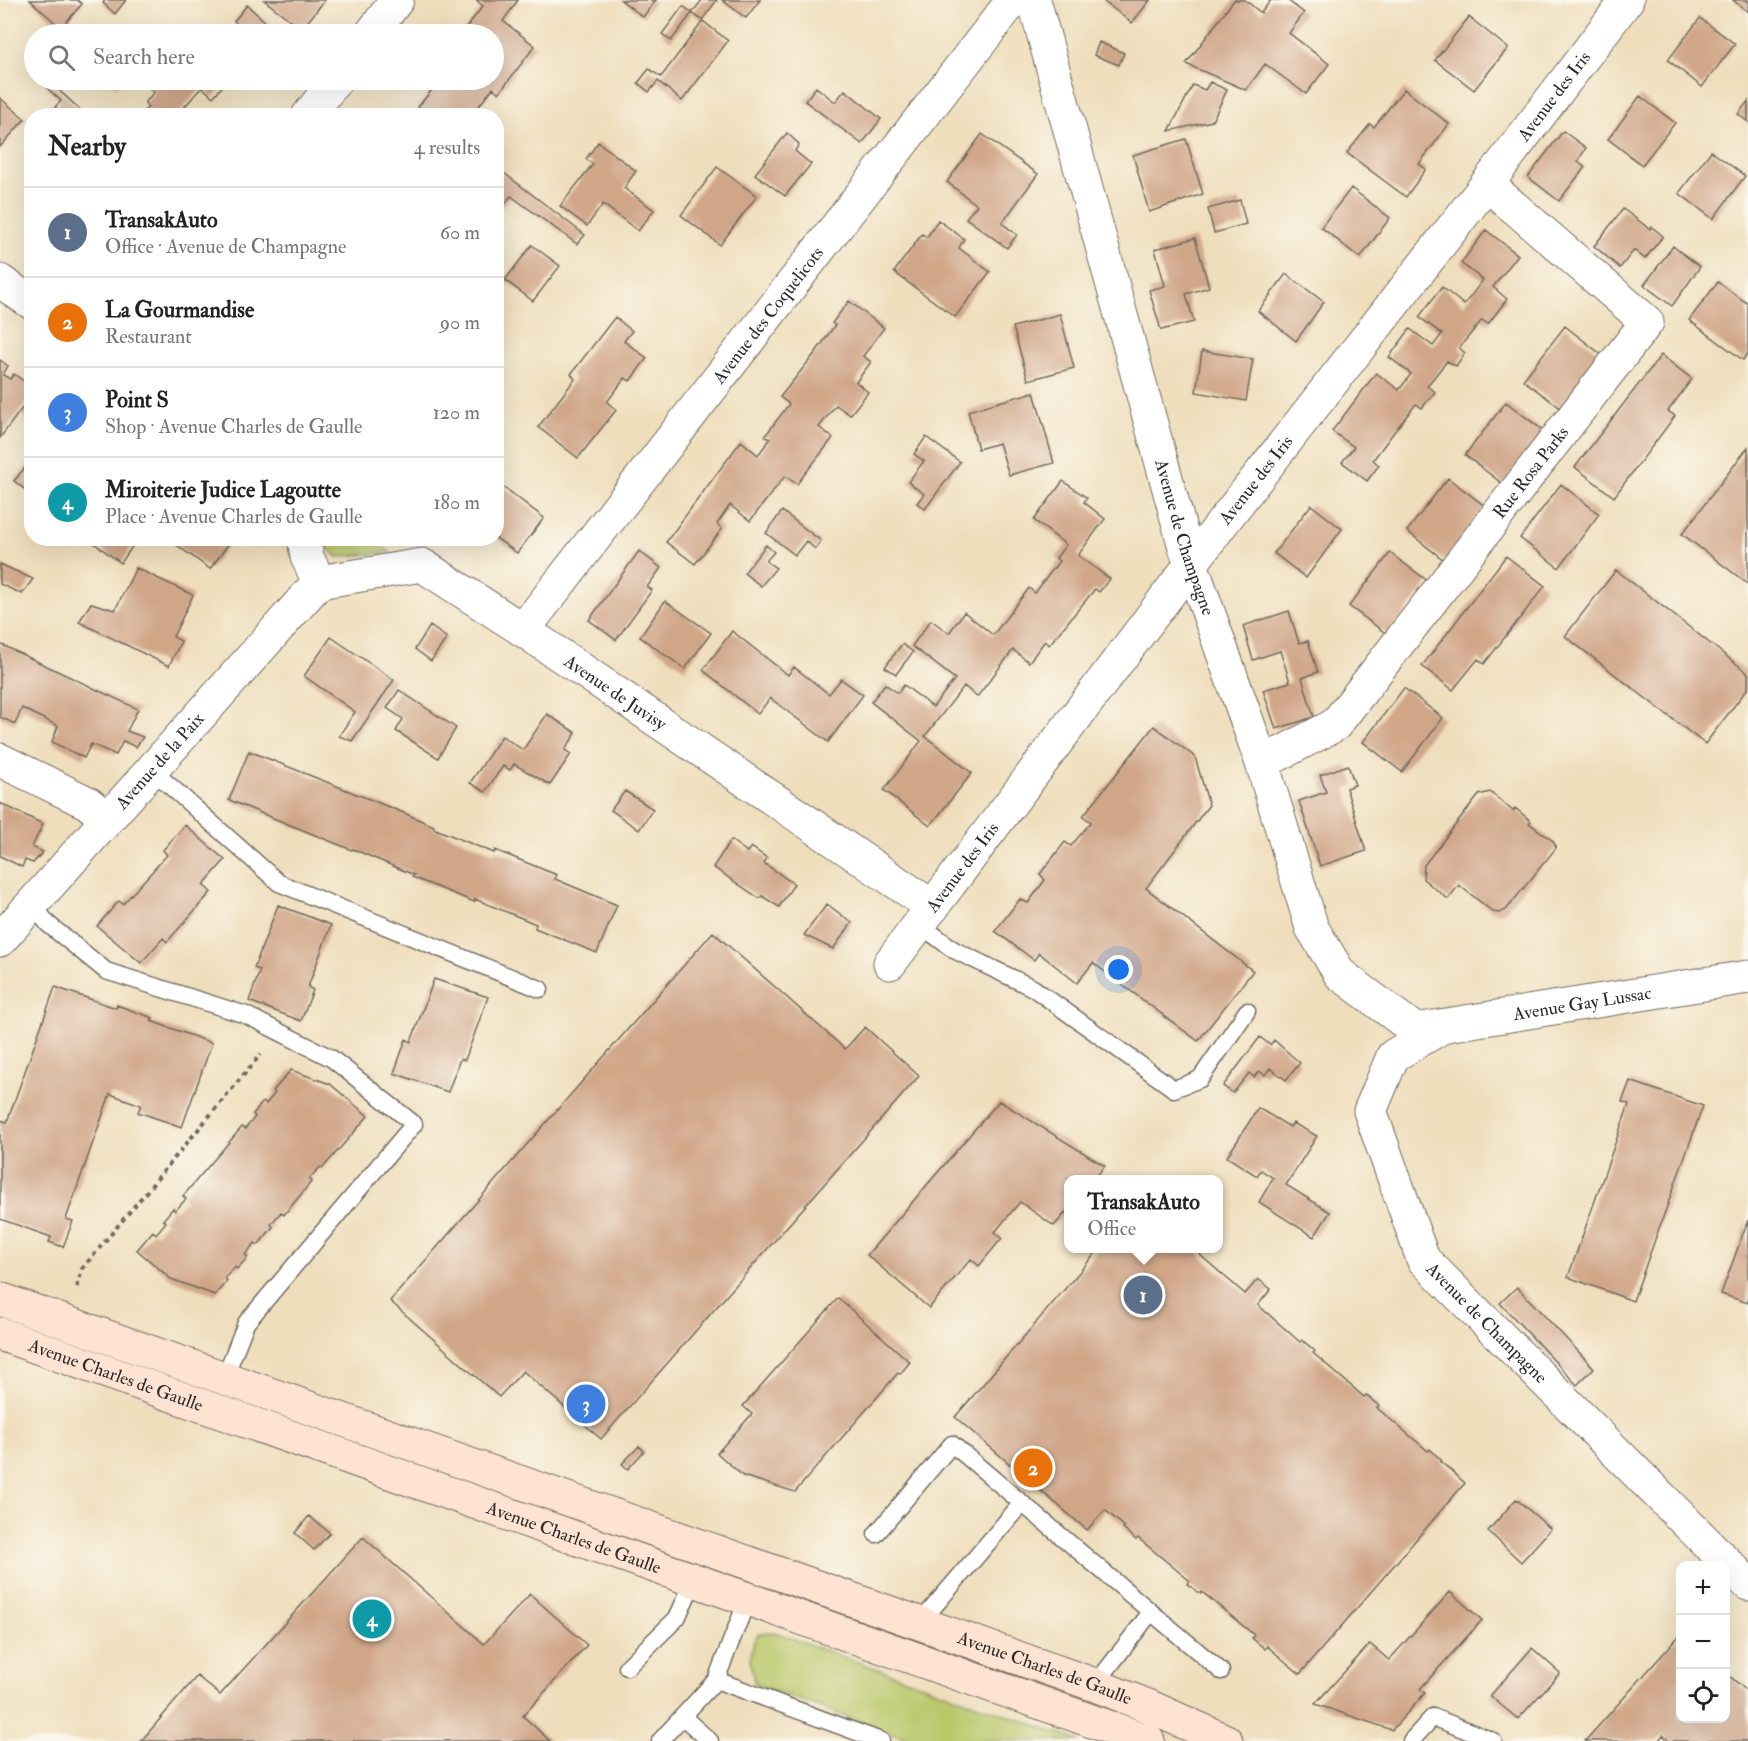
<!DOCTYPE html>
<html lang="en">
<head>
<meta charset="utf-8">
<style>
	:root { --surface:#fff; --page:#f6f6f6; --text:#222; --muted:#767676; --line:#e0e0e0; --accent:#0f766e }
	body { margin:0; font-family:"IM FELL Double Pica",serif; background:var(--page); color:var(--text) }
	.controls { position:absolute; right:18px; bottom:18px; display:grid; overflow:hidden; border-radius:12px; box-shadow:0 6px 24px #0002 }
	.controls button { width:54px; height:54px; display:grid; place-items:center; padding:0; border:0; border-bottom:2px solid var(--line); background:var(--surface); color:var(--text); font:30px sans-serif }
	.you { position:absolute; left:1119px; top:970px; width:21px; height:21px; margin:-15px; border:4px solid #fff; border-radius:50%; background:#1a73e8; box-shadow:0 0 0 9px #1a73e833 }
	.badge { display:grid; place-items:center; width:39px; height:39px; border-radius:50%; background:var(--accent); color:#fff; font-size:20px; font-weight:700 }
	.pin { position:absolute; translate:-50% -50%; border:3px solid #fff; box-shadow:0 2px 6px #0006 }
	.popup { position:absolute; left:1064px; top:1175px; width:159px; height:78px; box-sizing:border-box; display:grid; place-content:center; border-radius:12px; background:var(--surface); filter:drop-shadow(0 2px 4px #0005); font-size:20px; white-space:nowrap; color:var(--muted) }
	.popup b { font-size:22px; color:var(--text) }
	.popup::after { content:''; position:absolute; left:50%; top:100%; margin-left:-12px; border:12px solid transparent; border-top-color:var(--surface) }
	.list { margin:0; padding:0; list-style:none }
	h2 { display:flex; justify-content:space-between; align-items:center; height:78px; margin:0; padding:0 24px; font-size:26px }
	h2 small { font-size:20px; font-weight:400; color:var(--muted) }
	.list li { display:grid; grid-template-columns:39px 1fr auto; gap:18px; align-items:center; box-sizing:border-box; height:90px; padding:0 24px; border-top:2px solid var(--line) }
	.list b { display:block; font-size:22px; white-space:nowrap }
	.list p { margin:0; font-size:20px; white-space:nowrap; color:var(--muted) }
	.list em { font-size:20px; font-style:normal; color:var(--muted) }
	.icon { flex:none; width:33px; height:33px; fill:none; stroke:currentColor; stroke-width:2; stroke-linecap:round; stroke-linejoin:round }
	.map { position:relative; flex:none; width:1748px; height:1741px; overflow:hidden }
	.search { position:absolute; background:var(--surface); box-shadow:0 6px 24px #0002; left:24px; top:24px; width:480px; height:66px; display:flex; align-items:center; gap:15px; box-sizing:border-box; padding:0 21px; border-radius:33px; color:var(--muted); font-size:22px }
	.panel { position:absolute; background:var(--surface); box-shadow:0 6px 24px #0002; left:24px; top:108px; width:480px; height:438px; border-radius:24px }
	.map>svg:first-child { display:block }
	.green { fill:#bac86b; stroke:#727a4b; stroke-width:1.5 }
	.building { fill:#d0a688 }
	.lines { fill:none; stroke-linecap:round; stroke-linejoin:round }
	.service-casing { stroke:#706a5e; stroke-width:19 }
	.minor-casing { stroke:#706a5e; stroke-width:35 }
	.secondary-casing { stroke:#706a5e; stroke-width:35 }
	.path { stroke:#706a5e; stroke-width:4; stroke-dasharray:4.5 4.5; stroke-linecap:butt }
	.service { stroke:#fff; stroke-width:16 }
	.minor { stroke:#fff; stroke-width:33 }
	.secondary { stroke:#fee3d2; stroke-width:33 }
	.labels { text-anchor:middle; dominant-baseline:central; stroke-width:4.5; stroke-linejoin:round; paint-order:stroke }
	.street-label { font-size:18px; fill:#2b2b2b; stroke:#fbf7ec }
</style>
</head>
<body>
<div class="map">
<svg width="1748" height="1741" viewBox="0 0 1748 1741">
	<rect width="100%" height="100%" fill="#fbf7ec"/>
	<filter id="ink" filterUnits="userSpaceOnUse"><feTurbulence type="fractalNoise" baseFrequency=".0167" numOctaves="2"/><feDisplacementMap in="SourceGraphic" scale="12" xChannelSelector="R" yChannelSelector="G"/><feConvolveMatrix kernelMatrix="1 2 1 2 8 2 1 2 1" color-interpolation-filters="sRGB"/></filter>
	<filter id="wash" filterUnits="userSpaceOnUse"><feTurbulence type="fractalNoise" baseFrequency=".008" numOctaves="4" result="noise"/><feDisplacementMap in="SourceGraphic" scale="24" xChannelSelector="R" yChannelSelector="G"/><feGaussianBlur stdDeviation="1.35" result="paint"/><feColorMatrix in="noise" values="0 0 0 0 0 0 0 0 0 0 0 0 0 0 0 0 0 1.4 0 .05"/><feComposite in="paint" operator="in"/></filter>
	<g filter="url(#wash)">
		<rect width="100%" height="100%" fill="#efdebc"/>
		<path class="green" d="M320,539H371L390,552L338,557L322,544Z
			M774,1632L1080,1741H914L755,1684C750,1665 746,1650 759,1633Z"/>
		<g id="blocks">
			<path class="building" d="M30,0H77L82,4L61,28Z
				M105,0H126L115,14L103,3Z
				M264,0H325L302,29Z
				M476,0H518L503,21L535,46L499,93L493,88L471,116H429L418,107L440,80H494V34H461L483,6Z
				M621,0H656L643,17Z
				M702,0H717L702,20L692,13Z
				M722,0H760L746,18Z
				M1102,0H1150L1132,23Z
				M1234,0H1245L1261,13L1271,0H1287L1304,13L1289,33L1329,64L1306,94L1265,64L1246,90L1186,64Z
				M1733,0H1748V12Z
				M247,5L279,34H248L234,21Z
				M683,6L692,13L671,41L662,34Z
				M1469,17L1508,48L1474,90L1435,60Z
				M1700,18L1735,44L1702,87L1668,60Z
				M703,21L728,41L682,101L658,81L649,92L638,83L649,69L661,77Z
				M1099,42L1124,53L1119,65L1094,55Z
				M47,80H53L50,82L87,116H70L65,112L63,114L55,107L61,101L46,87L50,82Z
				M108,80H123L117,87Z
				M146,80H228L213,97L202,87L178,114L180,116H140L148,107L145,103L154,92L143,83Z
				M1210,82L1227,90L1212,121L1169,131L1193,85L1205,90Z
				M816,87L835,102L845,90L881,119L862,144L805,101Z
				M1404,89L1449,124L1419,164L1426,169L1406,197L1347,153L1370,124L1374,127Z
				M1640,96L1675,123L1642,165L1608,139Z
				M0,98L25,119L0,147Z
				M1748,101V122L1738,114Z
				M1563,131L1586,148L1578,161L1585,167L1559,201L1528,177Z
				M787,133L799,144L795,151L811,164L785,196L755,174Z
				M982,134L1038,174L1002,223L1017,235L1007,248L966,218L977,205L947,182Z
				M1186,139L1203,194L1149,212L1133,155Z
				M598,142L636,171L624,188L654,210L638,231L603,204L587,226L560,206L593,164L586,159Z
				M1711,151L1745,176L1713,219L1679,193Z
				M717,167L757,196L720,245L681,215Z
				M504,173L585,235L577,244L511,196L496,215V183Z
				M1351,188L1390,218L1360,258L1321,227Z
				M1240,200L1246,224L1214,233L1208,209Z
				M1623,209L1650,229L1652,227L1663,236L1645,259L1634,250L1620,268L1594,246Z
				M938,220L964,239L959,248L990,272L955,317L894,272L922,234L927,237Z
				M1486,230L1518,255L1493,287L1507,299L1488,324L1482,320L1459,348L1465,353L1456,366L1447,361L1427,386L1435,392L1422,408L1416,404L1394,432L1373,460L1379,465L1367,481L1342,462L1354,447L1332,431L1376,373L1399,390L1411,374L1389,357L1410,329L1433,346L1442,334L1419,317L1442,287L1464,305L1483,280L1461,263Z
				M1195,238L1209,287L1186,294L1194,322L1161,330L1149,290L1165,286L1155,249Z
				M532,245L560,266L533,301L505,280Z
				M1673,246L1700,267L1672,306L1644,285Z
				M1286,274L1324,302L1296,341L1258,311Z
				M1718,282L1748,304V353L1743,360L1689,320Z
				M849,301L884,328L863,356L871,362L856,382L868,392L850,415L836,405L819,427L833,438L797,484L785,476L750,521L730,505L717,524L722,529L695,564L666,542L741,441L758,455L770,439L765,436L789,404L780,397L816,352L835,325L832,323Z
				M1060,314L1074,368L1028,380L1013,327Z
				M615,317L632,331L624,341L647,358L630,381L625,378L607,402L616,410L578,458L538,427L575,379L571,374Z
				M1565,326L1603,356L1562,409L1523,380Z
				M1202,351L1253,359L1246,401L1196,392Z
				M1661,355L1692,379L1668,411L1675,416L1614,497L1575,467Z
				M0,360L8,366L3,375L10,379L14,374L32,387V395L0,438Z
				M1034,392L1054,463L1009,475L999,443L978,449L968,411Z
				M1506,402L1545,432L1504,485L1465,455Z
				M32,404V428L28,425L31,421L23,415Z
				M926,437L960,462L925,509L917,503L924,494L908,482L924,461L914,454Z
				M1748,447V584L1682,534Z
				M32,459V487L28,492L14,481Z
				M1448,478L1486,507L1445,561L1407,531Z
				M496,481L544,518L517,553L496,538Z
				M1063,481L1087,498L1084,502L1105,519L1078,555L1110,579L1099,592L1095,589L1049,645L1045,641L1029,662L1013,650L977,697L964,686L925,736L972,773L930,826L884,790L921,741L871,702L885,684L898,693L904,685L933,707L955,679L912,646L931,620L949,633L964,612L993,635L1029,588L1035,593L1059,561L1056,558L1066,545L1034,520Z
				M1561,484L1599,514L1559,568L1520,538Z
				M1311,505L1342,529L1306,578L1274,553Z
				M782,511L821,541L815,549L806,541L795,555L766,533Z
				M87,538H138L121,563Z
				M173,538H233L210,569L171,541Z
				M766,545L774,552L766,561L776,568L761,586L744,573Z
				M639,551L661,568L647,587L652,590L616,640L589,620Z
				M1390,553L1429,582L1388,635L1349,606Z
				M1506,556L1545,586L1484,664L1478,659L1453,690L1422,666Z
				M0,564L33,579L22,594L0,584Z
				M136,568L193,595L173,637L181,641L169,666L79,622L91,603L115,610Z
				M1616,570L1748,673V688L1705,744L1565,636Z
				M665,601L711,633L685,669L640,637Z
				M1289,611L1299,643L1308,641L1318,672L1302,678L1314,717L1276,729L1263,690L1290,682L1285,666L1280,651L1253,660L1243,626Z
				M430,626L447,638L431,661L415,649Z
				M732,631L788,675L794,667L829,694L841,679L863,695L828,742L770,698L758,714L703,670Z
				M331,637L394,680L352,741L339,736L355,712L304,676Z
				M0,644L138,709L127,731L143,737L136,747L123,741L116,755L91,744L84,758L52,742L58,726L22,708L15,724L0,717Z
				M902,644L913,652L896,674L885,667Z
				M1404,688L1443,718L1402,772L1363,742Z
				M399,690L456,728L438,758L396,731L403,719L387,708Z
				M547,714L576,733L565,750L571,754L550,785L514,764L510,770L503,766L485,792L470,783L502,736L523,750Z
				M1154,726L1195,757L1209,805L1146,888L1253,971L1198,1041L1093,963L1077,983L1039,953L1034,960L995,931L1020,899L1028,903L1045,880L1040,874L1065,842L1071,846L1091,822L1083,816Z
				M249,751L404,813L434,826L433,828L494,853L495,850L557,875L555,879L617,905L597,953L535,928L536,924L475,899L474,902L412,877L414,875L353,849L352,850L229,800Z
				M1348,765L1355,785L1346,788L1366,851L1320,866L1299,801L1326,792L1320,775Z
				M625,791L653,809L639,830L611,810Z
				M1490,792L1513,811L1515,808L1531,821L1529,823L1553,841L1556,848L1506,910L1499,913L1493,912L1459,885L1448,899L1423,879L1424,865L1479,795Z
				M0,803L43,824L32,847L43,852L33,863L25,860L22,867L0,856Z
				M185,825L225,860L203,885L211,892L167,942L163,938L141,963L97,926L119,901L123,904L167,855L163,850Z
				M731,840L747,852L751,847L767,858L764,863L794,884L779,907L762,896L759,898L713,867Z
				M827,904L852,923L833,949L804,935Z
				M278,905L331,925L308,987L313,990L301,1021L249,1001L260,970L254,968Z
				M713,932L845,1049L865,1027L919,1076L601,1439L523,1371L499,1397L390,1301Z
				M434,979L488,997L465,1060L460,1059L448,1092L394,1073L406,1039L411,1042Z
				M55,987L116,1008L117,1005L153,1018L151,1021L212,1043L182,1127L138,1112L141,1105L110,1094L66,1219L73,1221L63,1247L49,1242L51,1237L0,1219V1120L7,1122Z
				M1260,1037L1270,1045L1274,1040L1300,1063L1286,1080L1270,1068L1265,1075L1259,1071L1254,1077L1249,1073L1233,1093L1223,1086Z
				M291,1070L330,1084L368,1116L322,1169L320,1167L309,1179L312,1181L284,1215L281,1212L271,1224L273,1227L258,1245L255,1243L245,1255L248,1257L237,1269L235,1267L225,1278L227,1281L215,1295L171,1279L137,1250L153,1231L156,1234L166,1222L163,1220L173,1208L175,1211L186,1199L183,1196L242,1127L245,1129L255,1117L253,1114L263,1102L266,1104L275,1093L273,1091Z
				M1630,1081L1703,1106L1633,1301L1568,1277L1629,1104L1622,1102Z
				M999,1101L1105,1166L1094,1179H1068V1210L1054,1226L1020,1202L995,1232L1002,1238L979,1266L971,1259L929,1308L867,1255Z
				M1258,1108L1290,1127L1293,1123L1317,1136L1286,1185L1330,1212L1314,1237L1259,1202L1273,1178L1261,1170L1257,1176L1227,1157Z
				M1748,1220V1303L1721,1294Z
				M1100,1248H1195L1201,1254L1200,1255L1245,1294L1258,1279L1271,1289L1258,1305L1300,1342L1302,1340L1315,1351L1313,1353L1364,1397L1366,1395L1379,1406L1377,1408L1428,1451L1430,1449L1442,1461L1441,1462L1465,1483L1300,1674L1267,1646L1265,1649L1252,1638L1254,1635L1202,1592L1201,1594L1187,1584L1190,1581L1138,1538L1136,1540L1123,1529L1125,1527L1105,1510L1087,1530L955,1417Z
				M1517,1287L1594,1368L1577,1385L1500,1303Z
				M838,1298L910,1362L900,1374L898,1373L795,1492L743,1476L717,1453L752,1414L743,1406Z
				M639,1446L644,1451L628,1469L622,1464Z
				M1516,1499L1551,1529L1521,1562L1488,1531Z
				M309,1516L330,1533L314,1550L295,1533Z
				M363,1537L484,1644L530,1594L587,1645L523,1716L550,1741H141L197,1676L220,1695Z
				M1450,1592L1482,1620L1420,1689L1425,1693L1392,1730L1315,1704L1370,1644L1389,1660Z
				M1680,1635V1719L1726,1718V1673L1748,1692V1741H1669L1663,1735L1658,1741H1585Z
				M1532,1648L1560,1673L1518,1719L1490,1696Z"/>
		</g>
	</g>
	<g filter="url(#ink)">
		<use href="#blocks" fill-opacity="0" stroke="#706a5e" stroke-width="1.5"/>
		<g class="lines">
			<defs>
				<path id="service" d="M151,769L279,883L540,989
					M32,904L48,924L106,971L246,1015L331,1058L414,1124L246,1323L224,1379
					M919,924L954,950L1033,988L1174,1089L1200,1079L1247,1011
					M876,1534L952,1444L1221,1671
					M919,1624L1022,1503
					M627,1667L677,1618L696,1576
					M716,1680L881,1741
					M1095,1685L1151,1612
					M683,1717L710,1741
					M660,1741L716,1680L750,1593
					M1411,1741L1433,1717L1493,1741"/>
				<g id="minor">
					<path id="s1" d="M1034,0L1185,547L1262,763L1312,928L1340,974L1415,1030L1748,977"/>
					<path d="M371,34L397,0"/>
					<path d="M308,116L336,80"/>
					<path d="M0,281L32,303"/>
					<path d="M304,538L307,557L319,582"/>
					<path id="s2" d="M319,582L422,565L523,630L933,907"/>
					<path id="s3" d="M523,630L1013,0"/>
					<path d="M0,760L88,803L107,819"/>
					<path id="s4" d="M1262,763L1335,725L1647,322L1487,184"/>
					<path id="s5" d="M0,940L319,582"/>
					<path id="s6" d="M890,963L1226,518L1487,184L1627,0"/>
					<path id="s7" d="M1442,1027L1393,1056L1370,1111L1423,1259L1748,1584"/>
				</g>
				<g id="secondary">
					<path id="s8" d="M0,1299L1095,1685L1148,1706L1226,1741"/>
					<path id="s9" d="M0,1334L1148,1741"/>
				</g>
			</defs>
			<use href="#service" class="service-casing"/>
			<use href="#minor" class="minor-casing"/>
			<use href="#secondary" class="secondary-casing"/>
			<path class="path" d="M77,1287L82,1269L261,1054"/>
			<use href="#service" class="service"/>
			<use href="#minor" class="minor"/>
			<use href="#secondary" class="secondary"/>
		</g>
	</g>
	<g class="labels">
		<g class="street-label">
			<text stroke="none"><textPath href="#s6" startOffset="1092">Avenue des Iris</textPath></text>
			<text stroke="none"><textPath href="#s3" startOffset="399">Avenue des Coquelicots</textPath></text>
			<text stroke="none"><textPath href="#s4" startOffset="402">Rue Rosa Parks</textPath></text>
			<text stroke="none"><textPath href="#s6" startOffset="606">Avenue des Iris</textPath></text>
			<text stroke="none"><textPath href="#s1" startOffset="558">Avenue de Champagne</textPath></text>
			<text stroke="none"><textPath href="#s2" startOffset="336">Avenue de Juvisy</textPath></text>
			<text stroke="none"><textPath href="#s5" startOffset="240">Avenue de la Paix</textPath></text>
			<text stroke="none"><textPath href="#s6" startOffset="120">Avenue des Iris</textPath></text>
			<text stroke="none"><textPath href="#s1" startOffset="1286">Avenue Gay Lussac</textPath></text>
			<text stroke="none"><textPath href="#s7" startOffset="364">Avenue de Champagne</textPath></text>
			<text stroke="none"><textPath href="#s9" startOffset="123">Avenue Charles de Gaulle</textPath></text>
			<text stroke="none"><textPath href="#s9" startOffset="609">Avenue Charles de Gaulle</textPath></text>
			<text stroke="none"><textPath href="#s8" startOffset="1108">Avenue Charles de Gaulle</textPath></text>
		</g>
	</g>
</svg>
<div class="controls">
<button>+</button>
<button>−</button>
<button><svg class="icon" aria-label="locate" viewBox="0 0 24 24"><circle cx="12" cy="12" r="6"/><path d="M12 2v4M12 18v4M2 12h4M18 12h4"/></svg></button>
</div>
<div class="you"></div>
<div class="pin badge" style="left:1143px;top:1295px;background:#5c6f8a">1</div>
<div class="popup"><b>TransakAuto</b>Office</div>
<div class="pin badge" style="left:1033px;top:1468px;background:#e8710a">2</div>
<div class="pin badge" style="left:586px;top:1404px;background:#3f7fe0">3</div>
<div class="pin badge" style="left:372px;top:1619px;background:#0f9aa8">4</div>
<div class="search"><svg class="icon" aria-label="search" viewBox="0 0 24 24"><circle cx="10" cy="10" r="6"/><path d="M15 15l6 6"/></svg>Search here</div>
<section class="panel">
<h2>Nearby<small>4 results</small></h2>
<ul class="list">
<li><span class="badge" style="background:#5c6f8a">1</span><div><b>TransakAuto</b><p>Office · Avenue de Champagne</p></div><em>60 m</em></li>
<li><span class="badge" style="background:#e8710a">2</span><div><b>La Gourmandise</b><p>Restaurant</p></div><em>90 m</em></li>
<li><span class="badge" style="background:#3f7fe0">3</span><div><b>Point S</b><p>Shop · Avenue Charles de Gaulle</p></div><em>120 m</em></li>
<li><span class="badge" style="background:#0f9aa8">4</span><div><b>Miroiterie Judice Lagoutte</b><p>Place · Avenue Charles de Gaulle</p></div><em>180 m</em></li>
</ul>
</section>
</div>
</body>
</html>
